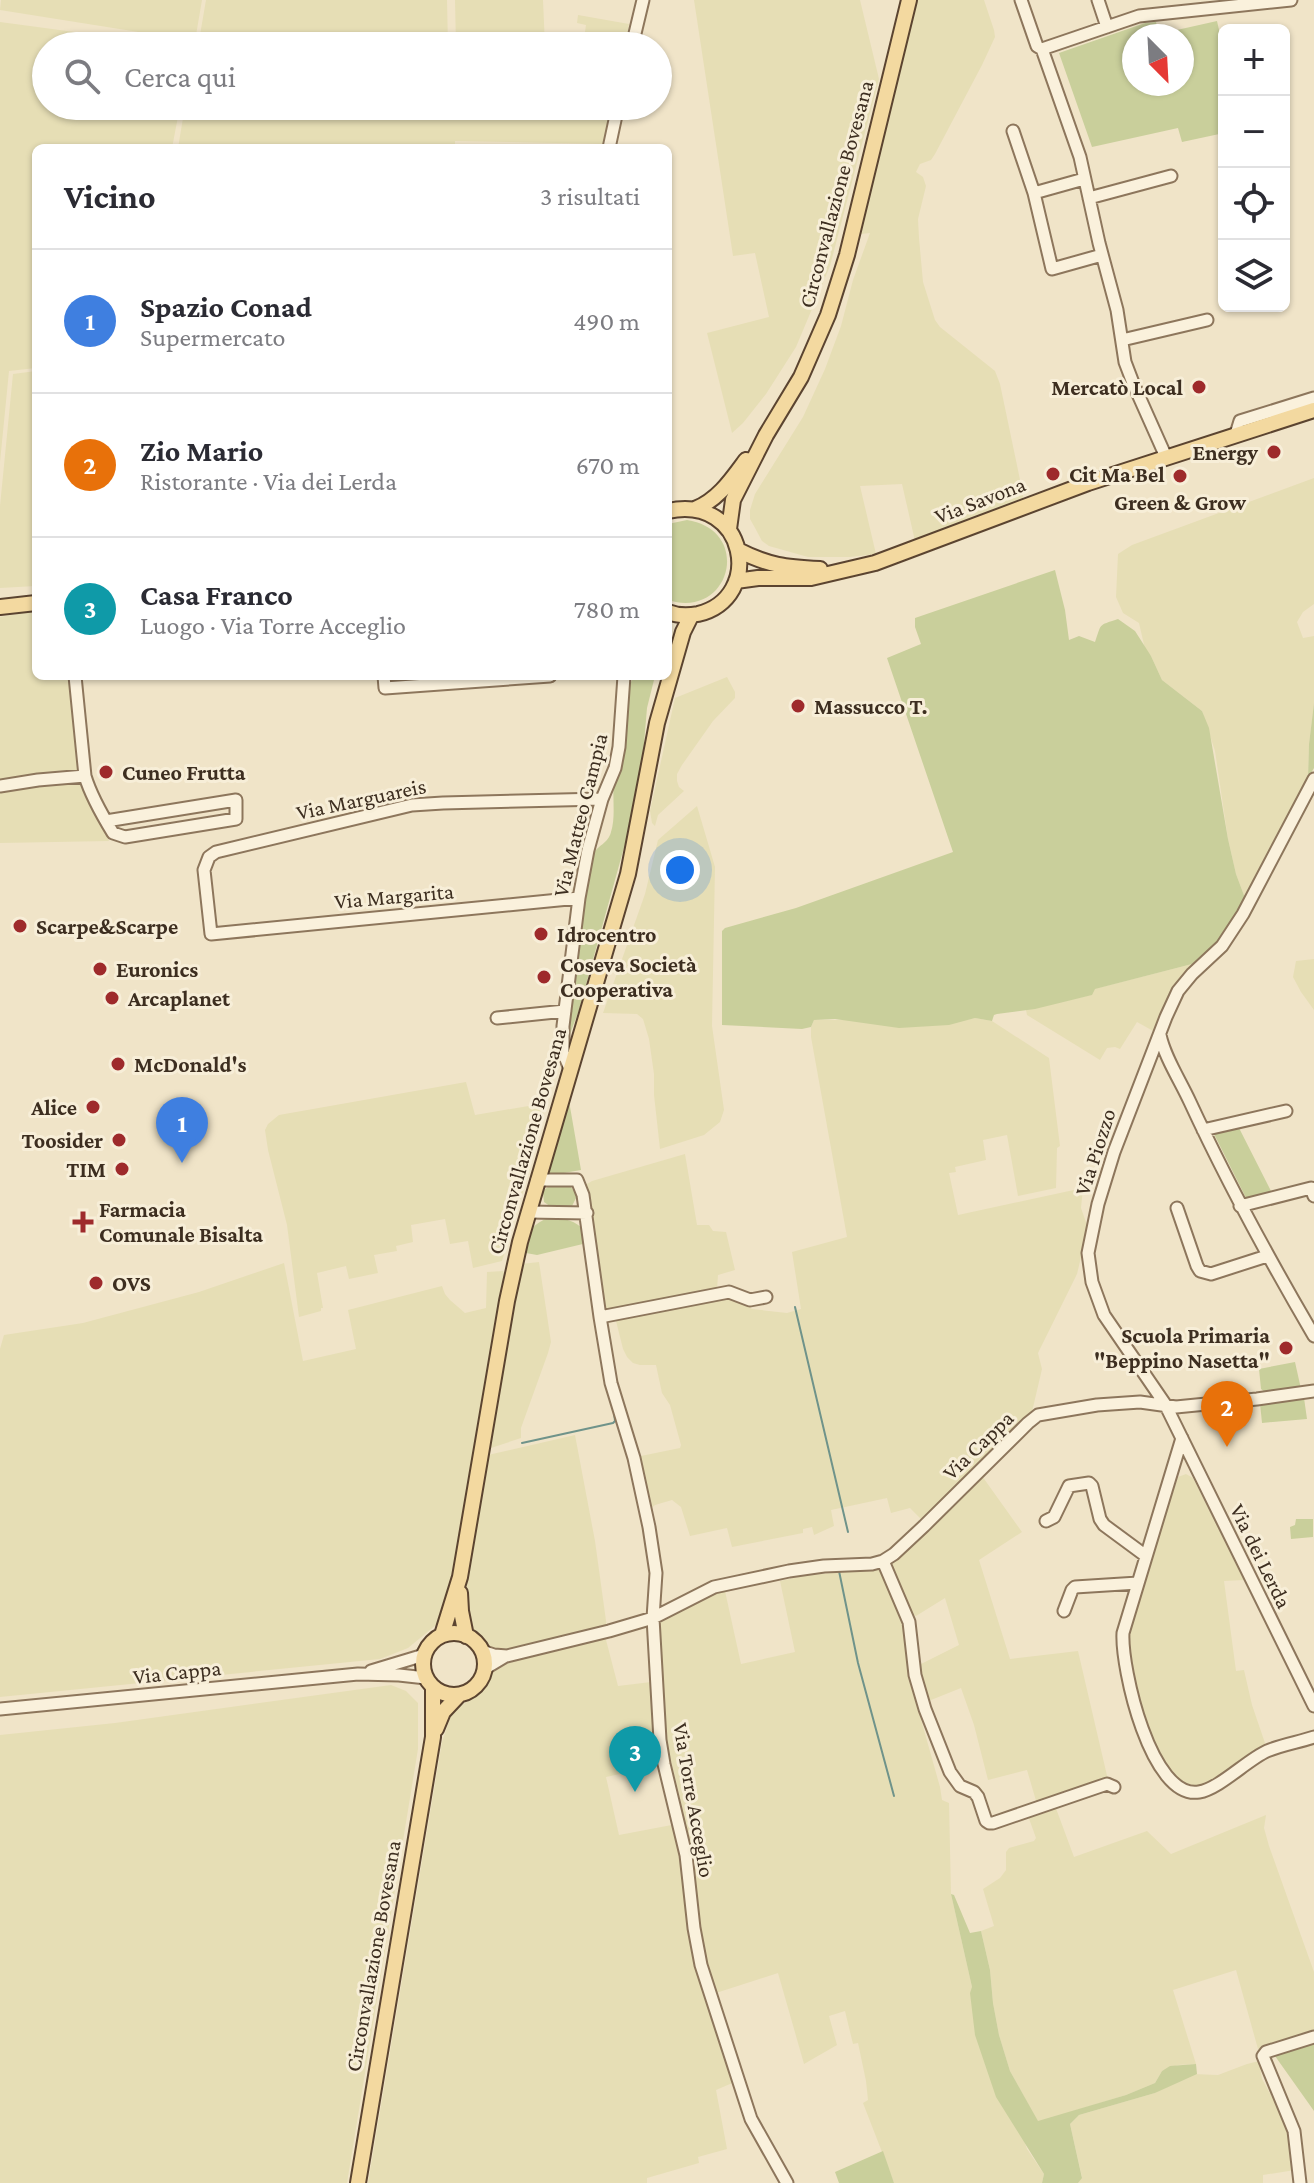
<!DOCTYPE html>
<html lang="it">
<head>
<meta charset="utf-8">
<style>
	:root { --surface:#fff; --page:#f2f2f3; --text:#2b2b33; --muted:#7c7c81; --line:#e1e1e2; --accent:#9e2a2b }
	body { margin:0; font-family:"Crimson Pro",serif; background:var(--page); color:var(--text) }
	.controls { position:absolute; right:24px; top:24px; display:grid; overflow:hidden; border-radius:12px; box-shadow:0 2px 6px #0004 }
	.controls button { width:72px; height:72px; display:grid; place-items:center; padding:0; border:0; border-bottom:2px solid var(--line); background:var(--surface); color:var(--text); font:40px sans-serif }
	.compass { position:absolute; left:1122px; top:24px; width:72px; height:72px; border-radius:50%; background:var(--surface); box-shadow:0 2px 6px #0004; rotate:156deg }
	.you { position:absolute; left:680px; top:870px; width:28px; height:28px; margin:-20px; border:6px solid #fff; border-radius:50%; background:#1a73e8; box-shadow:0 0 0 12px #1a73e833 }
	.badge { display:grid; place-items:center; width:52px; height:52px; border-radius:50%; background:var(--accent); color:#fff; font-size:26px; font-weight:700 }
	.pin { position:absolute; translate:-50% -66px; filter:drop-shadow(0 2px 4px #0008) }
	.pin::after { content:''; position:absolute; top:42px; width:28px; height:24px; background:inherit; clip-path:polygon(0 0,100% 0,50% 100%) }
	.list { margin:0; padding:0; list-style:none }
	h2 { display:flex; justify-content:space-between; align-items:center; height:104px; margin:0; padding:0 32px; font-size:34px }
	h2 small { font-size:26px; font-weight:400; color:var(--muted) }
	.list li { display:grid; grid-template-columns:52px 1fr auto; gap:24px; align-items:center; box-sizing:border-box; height:144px; padding:0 32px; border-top:2px solid var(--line) }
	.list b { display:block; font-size:30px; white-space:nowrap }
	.list p { margin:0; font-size:26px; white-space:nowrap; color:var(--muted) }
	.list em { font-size:26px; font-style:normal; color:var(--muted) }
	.icon { flex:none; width:44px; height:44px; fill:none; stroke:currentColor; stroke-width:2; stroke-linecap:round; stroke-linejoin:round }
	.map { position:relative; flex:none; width:1314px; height:2183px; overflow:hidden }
	.search { position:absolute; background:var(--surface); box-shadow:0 2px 6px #0004; left:32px; top:32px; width:640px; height:88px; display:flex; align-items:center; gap:20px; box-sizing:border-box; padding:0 28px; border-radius:44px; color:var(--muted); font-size:30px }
	.panel { position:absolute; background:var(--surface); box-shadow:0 2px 6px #0004; left:32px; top:144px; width:640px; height:536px; border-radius:12px }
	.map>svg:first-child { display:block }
	.farmland { fill:#e6deb5 }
	.green { fill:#c9cf9b; fill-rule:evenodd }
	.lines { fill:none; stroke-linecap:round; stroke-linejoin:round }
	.stream { stroke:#6f938a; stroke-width:2 }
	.minor-casing { stroke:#8d765c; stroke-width:15 }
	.major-casing { stroke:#5b4430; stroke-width:18 }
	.minor { stroke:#faf1dc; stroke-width:11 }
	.major { stroke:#f3d9a0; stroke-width:14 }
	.poi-dot { fill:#9e2a2b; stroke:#f7eed8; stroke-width:3 }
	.labels { text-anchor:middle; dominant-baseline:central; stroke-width:6; stroke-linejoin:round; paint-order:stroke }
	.street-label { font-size:22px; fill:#3d2e20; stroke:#f7eed8 }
	.poi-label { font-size:22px; font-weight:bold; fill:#3d2e20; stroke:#f7eed8; text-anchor:start }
</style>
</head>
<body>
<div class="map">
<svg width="1314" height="2183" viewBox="0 0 1314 2183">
	<rect width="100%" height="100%" fill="#f0e4c8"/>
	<path class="farmland" d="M1,0H202L195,41L0,10Z
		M206,0H447L448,46H238L205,41L200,35Z
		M455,0H543L545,46H456Z
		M694,0H860L879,79L830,266L796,347L766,394L743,423L732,433L707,333L769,317L755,253L733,256Z
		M916,0H984L994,30L995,37L982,65L935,154L931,160L920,164L916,172L923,177L926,186L918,219L919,238L923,282L935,320L940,327L995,371L1000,384L1023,494V501L915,541L902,484L860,486L876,554L850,557H808L769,546L762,541L754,526L750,519V510L755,494L803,417L825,369L841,326L853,280L870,233L861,234V227Z
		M578,15L629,24L625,46H583L586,25L577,23Z
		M0,22L179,46H46V106H180L172,148H36V368L9,371L0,462Z
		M185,106H613L604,144L455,141V147L577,148H178Z
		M36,371V586L0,588V506L13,374Z
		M1314,478V604L1303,612L1297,622L1303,638L1314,636V703L1309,744L1308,778L1264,869L1245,898L1236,874L1228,839L1215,751L1202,711L1162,680L1151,656L1145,649L1139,623L1123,613L1116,597L1118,554L1132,545Z
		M36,611V676H69L78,773L109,841L0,843V617Z
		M727,677L735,692V698L713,721L682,765L677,774V781L679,787L684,791L658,815L655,826L652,823L650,811L675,698Z
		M697,806L715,867L712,1026L724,1110L720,1122L704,1135L660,1149L654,1095V1074L649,1039L643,1019L637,1014L603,1013L645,894L658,840Z
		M1314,959V1010L1301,992L1293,977L1296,961Z
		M1192,964L1174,991L1155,1032L1137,1022L1120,1049L1115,1047L1107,1048L1100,1060L1027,1015L1026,1010L1091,995L1094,989Z
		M975,1018L992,1021L1049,1058L1060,1146L1057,1148L1056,1188L1018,1196L1007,1135L983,1140L986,1160L955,1167L956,1172L949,1173L958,1215L1083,1188L1081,1208L1088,1228L1077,1274L1038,1353L1042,1369L1031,1416L925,1520H922L910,1508L891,1513L887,1498L831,1510L834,1526L814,1535L812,1527L803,1529V1533L732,1547L727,1528L690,1536L681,1507L672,1500L655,1505L648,1511L636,1457L680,1448L681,1445L670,1405L662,1393L656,1365H640L633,1363L627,1357L623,1349L615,1317L729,1295L737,1298L752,1309L787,1313L801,1309L792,1252L847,1237L811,1037V1027L814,1020H966Z
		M466,1082L475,1115L546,1103L529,1172L502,1261L473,1268L468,1241L450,1244L445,1219L411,1225L413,1242L396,1246L397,1251L374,1255L378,1273L349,1279L346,1266L317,1273L323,1308H321V1311L299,1317L287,1225L268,1150L265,1130L268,1124L279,1115Z
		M685,1154L697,1225H709L713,1231L726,1232L735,1270L718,1275L717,1290L605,1312L587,1184L592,1181Z
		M539,1262L551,1342L548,1353L521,1428V1438L491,1448L490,1438L515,1287L521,1264Z
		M284,1263L303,1361L356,1349L348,1310L442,1286L445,1294L450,1300L465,1313L486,1308L487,1272L503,1271L505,1275L448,1600L436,1625L408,1648L380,1659L0,1697V1349L4,1335L83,1323L199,1292Z
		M575,1435L595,1541L607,1628L504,1652L489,1650L474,1635L468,1624L465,1607L466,1580L488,1455Z
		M1186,1474L1193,1478L1244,1580L1224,1581L1236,1671L1244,1670L1252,1705L1266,1746L1212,1781L1198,1787L1184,1785L1174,1778L1161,1756L1146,1726L1127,1654L1128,1636L1143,1584L1178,1477Z
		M982,1476L1022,1532L979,1560L1010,1659L1078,1651L1108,1780L1037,1804L1027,1770L988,1780L974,1725L961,1688L926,1702L917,1666L959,1645L945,1598L916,1616L911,1613L891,1564Z
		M881,1569L901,1610L906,1655L915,1698L940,1787L942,1800L949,1803L951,1894L972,1987L1027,2149L1044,2174L1042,2183H894L863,2103L868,2100L866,2081L858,2043L853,2044L845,2011L829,2016L837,2045L804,2064L778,1973L716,1993L705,1953L680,1799L669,1753L663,1717L656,1621L673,1614L712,1593L725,1591L741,1664L795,1652L780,1581L808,1575Z
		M605,1636L618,1686L651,1682L661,1765L606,1777L619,1835L677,1824L694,1951L708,2005L737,2081L716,2090L727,2149L698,2157L699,2163L647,2178V2183H368L442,1742L451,1715L457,1708L478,1695L495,1667Z
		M391,1685L406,1691L418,1703V1749L347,2183H0V1735L115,1723Z
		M1054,1803L1074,1857L1147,1831L1171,1854L1266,1815L1264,1828L1269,1846L1314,1972V2032L1258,2049L1236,1970L1173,1990L1196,2064L1178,2065L1162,2071L1155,2083L1126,2095L1038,2122L1010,2071L999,2035L993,2003L990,1970L981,1931L994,1926L983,1889L1000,1878L1006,1870V1852L1009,1848L1034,1841L1036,1838L1027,1813Z
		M1259,2061L1262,2079L1289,2128L1295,2170L1263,2175V2183H1078L1082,2177L1070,2124L1079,2115L1155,2093L1193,2074L1218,2075L1247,2064Z"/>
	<path class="green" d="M1217,21L1224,52V133L1182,142L1178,128L1092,147L1059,53L1145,23L1156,22L1159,34ZM1182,36V84H1134V36Z
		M687,520C753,530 731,620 668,600V524Z
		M1055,570L1065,610L1069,640L1079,636L1095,642C1102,623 1097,626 1118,619L1135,631L1151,656L1162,680L1202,711L1209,728L1228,839L1236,874L1245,898L1243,908L1219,943L1192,964L1095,989L1092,995L1035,1009L997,1014L994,1015L992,1021L975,1018L949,1025L899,1028L835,1019L814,1020L811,1027L802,1029L722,1025V931L725,928L796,908L953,852L887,658L921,644L915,627V618Z
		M634,676H655L647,708L642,767L628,833L579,1010L570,1034L568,1018L592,856C597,845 608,844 611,832C616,816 612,798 614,782C616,767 623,753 625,738C629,718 623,695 634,676Z
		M1314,703V768L1308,778L1309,744Z
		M569,1101L581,1170L552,1175L548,1171Z
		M1238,1126L1272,1193L1247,1200L1213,1132Z
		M566,1184L571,1187L577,1196L572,1206L554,1209L544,1202L543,1192C548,1184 556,1184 566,1184Z
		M549,1218C565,1218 575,1220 586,1232L587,1243L537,1255L526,1253C525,1235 532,1223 549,1218Z
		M1295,1362L1301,1389L1269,1395L1261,1389L1259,1369Z
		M1304,1398L1307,1419L1262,1423L1260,1403Z
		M1296,1519H1313V1537L1291,1539L1290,1527L1295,1525Z
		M951,1894L954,1895L970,1933L981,1931L990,1970L993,2003L999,2035L1010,2071L1038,2121L1126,2095L1155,2083L1162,2071L1170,2066L1196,2064L1197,2074L1155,2093L1079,2115L1070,2124L1082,2178L1078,2183H1042L1044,2174L996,2097L975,2035L970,1993L972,1987Z
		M1314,2043V2111L1275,2056Z
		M883,2151L894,2183H839L835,2172Z"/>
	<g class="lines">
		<path class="stream" d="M795,1307L848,1532
			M522,1443L613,1423L615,1421L614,1412
			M839,1571L858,1663L894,1796"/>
		<defs>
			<path id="minor" d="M1021,0L1037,46L1042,49L1080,157L1099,243L1117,310L1125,362L1133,383L1166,457
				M1098,0L1107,27
				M632,46L643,0
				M1042,49L1139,16L1291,0
				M1013,131L1034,193L1052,269L1102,255
				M609,148L618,106
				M1034,193L1084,179
				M1089,198L1171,176
				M1122,340L1207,320
				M1236,434L1240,421L1314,398
				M75,676L85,776C91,796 102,815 113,833L125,837L236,819V800L106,821
				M384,676L385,688L550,676
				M1314,779L1243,914L1222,946L1192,974L1178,991L1166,1017L1114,1152L1098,1204L1088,1253L1092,1282L1104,1315L1165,1404L1314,1706
				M0,786L38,780L85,776
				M579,898L211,934L204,870L209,857L216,852L412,805L443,803L602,799
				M497,1018L565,1011
				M1160,1035C1165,1058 1180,1080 1190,1102C1227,1182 1269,1259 1314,1336
				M570,1069L563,1052V1026L579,898L588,850L602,799L615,768L619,747L624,676
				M1203,1130L1286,1111
				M537,1180H577L583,1195L600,1317L611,1383L634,1458L649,1527L656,1573L653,1618L660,1740L664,1764L686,1855L694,1928L701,1965L751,2119L787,2183
				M1240,1206L1311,1188L1314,1196
				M1177,1208L1197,1266L1200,1271L1211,1274L1267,1256
				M528,1212L587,1213
				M600,1317L729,1292L750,1300L766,1297
				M1182,1438L1123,1633C1121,1668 1151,1800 1199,1792C1219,1789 1247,1760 1267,1751C1281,1745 1299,1742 1314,1737
				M1046,1521L1054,1517L1069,1486L1089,1483L1092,1486L1100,1519L1104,1525L1146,1556
				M883,1561L909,1622L915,1675L925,1709L950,1772L960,1786L974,1792L978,1797L986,1821L989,1823H993L1107,1784L1114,1787
				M1064,1611L1072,1590L1075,1587L1138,1583
				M482,1651L494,1655L507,1656L609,1631L653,1618L714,1587L789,1571L824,1566L872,1564L883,1561L894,1554L924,1526L1028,1423L1038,1415L1097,1405L1140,1402L1176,1407L1257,1399L1314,1391
				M484,1669L504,1657
				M371,1671L424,1655
				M0,1709L358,1674L399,1675L426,1678
				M1300,2183L1294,2131L1263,2056L1266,2052L1314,2037"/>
			<path id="major" d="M695,509C718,500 732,479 746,460
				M668,511C747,494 765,598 698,614C688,616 678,616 668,612
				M729,529L733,500L766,435L801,377L828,315L847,255L909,0
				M738,550C769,566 786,567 820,569
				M736,581L758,578H811L875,563L1088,483L1314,410
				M0,607L36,603
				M460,1593L461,1611L466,1636
				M423 1664a31 31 0 1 1 62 0a31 31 0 1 1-62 0Z
				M442,1635L460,1577L507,1301L520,1242L628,874L657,723L683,632L691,616
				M436,1729L443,1712L459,1695
				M358,2183L433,1737V1688"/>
		</defs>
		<use href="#minor" class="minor-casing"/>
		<use href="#major" class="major-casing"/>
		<use href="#minor" class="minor"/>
		<use href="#major" class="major"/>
	</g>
	<g class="poi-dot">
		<circle cx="1199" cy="387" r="8"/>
		<circle cx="1274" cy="452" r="8"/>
		<circle cx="1053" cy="474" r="8"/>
		<circle cx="1180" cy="476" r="8"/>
		<circle cx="798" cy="706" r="8"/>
		<circle cx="106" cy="772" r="8"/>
		<circle cx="20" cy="926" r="8"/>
		<circle cx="541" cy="934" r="8"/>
		<circle cx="100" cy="969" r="8"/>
		<circle cx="544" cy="977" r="8"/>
		<circle cx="112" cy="998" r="8"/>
		<circle cx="118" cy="1064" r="8"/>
		<circle cx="93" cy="1107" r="8"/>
		<circle cx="119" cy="1140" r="8"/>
		<circle cx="122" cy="1169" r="8"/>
		<path d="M79 1210h8v8h8v8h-8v8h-8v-8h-8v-8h8z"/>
		<circle cx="96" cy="1283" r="8"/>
		<circle cx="1286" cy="1348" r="8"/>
	</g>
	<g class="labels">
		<g class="street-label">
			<text transform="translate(836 194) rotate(-75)">Circonvallazione Bovesana</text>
			<text transform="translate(980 500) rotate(-21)">Via Savona</text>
			<text transform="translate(361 799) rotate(-12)">Via Marguareis</text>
			<text transform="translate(580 815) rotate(-76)">Via Matteo Campia</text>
			<text transform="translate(394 896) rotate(-5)">Via Margarita</text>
			<text transform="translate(527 1141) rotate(-74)">Circonvallazione Bovesana</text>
			<text transform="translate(1095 1152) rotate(-72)">Via Piozzo</text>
			<text transform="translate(978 1445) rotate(-44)">Via Cappa</text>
			<text transform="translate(1261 1556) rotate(64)">Via dei Lerda</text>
			<text transform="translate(177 1672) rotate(-6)">Via Cappa</text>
			<text transform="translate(694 1800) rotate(80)">Via Torre Acceglio</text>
			<text transform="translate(373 1956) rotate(-80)">Circonvallazione Bovesana</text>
		</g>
		<g class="poi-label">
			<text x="1183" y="387" text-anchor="end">Mercatò Local</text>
			<text x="1258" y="452" text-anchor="end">Energy</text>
			<text x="1069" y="474">Cit Ma Bel</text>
			<text x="1180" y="502" text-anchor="middle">Green &amp; Grow</text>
			<text x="814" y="706">Massucco T.</text>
			<text x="122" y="772">Cuneo Frutta</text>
			<text x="36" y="926">Scarpe&amp;Scarpe</text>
			<text x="557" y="934">Idrocentro</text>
			<text x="560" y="964">Coseva Società<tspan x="560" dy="25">Cooperativa</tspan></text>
			<text x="116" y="969">Euronics</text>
			<text x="128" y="998">Arcaplanet</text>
			<text x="134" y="1064">McDonald's</text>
			<text x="77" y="1107" text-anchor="end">Alice</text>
			<text x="103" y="1140" text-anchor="end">Toosider</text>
			<text x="106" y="1169" text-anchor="end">TIM</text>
			<text x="99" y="1209">Farmacia<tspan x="99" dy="25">Comunale Bisalta</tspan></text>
			<text x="112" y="1283">OVS</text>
			<text x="1270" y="1335" text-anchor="end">Scuola Primaria<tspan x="1270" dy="25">"Beppino Nasetta"</tspan></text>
		</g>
	</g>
</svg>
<div class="controls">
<button>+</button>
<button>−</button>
<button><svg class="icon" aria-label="locate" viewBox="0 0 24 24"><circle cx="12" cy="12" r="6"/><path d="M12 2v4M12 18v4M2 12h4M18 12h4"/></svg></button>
<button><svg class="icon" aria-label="layers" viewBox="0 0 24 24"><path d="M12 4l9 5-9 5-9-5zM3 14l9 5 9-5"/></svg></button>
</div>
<svg class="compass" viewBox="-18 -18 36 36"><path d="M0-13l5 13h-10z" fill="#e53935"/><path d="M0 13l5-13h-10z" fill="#7c7c81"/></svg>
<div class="you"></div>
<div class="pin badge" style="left:182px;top:1163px;background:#3f7fe0">1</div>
<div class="pin badge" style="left:1227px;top:1447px;background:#e8710a">2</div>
<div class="pin badge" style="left:635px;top:1792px;background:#0f9aa8">3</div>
<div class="search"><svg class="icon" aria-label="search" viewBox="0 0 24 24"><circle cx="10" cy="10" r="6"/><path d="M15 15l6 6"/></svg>Cerca qui</div>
<section class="panel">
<h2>Vicino<small>3 risultati</small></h2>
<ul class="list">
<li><span class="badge" style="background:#3f7fe0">1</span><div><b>Spazio Conad</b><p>Supermercato</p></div><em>490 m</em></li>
<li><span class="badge" style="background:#e8710a">2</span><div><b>Zio Mario</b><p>Ristorante · Via dei Lerda</p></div><em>670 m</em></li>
<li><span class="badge" style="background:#0f9aa8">3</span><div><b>Casa Franco</b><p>Luogo · Via Torre Acceglio</p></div><em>780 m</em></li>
</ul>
</section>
</div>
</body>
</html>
